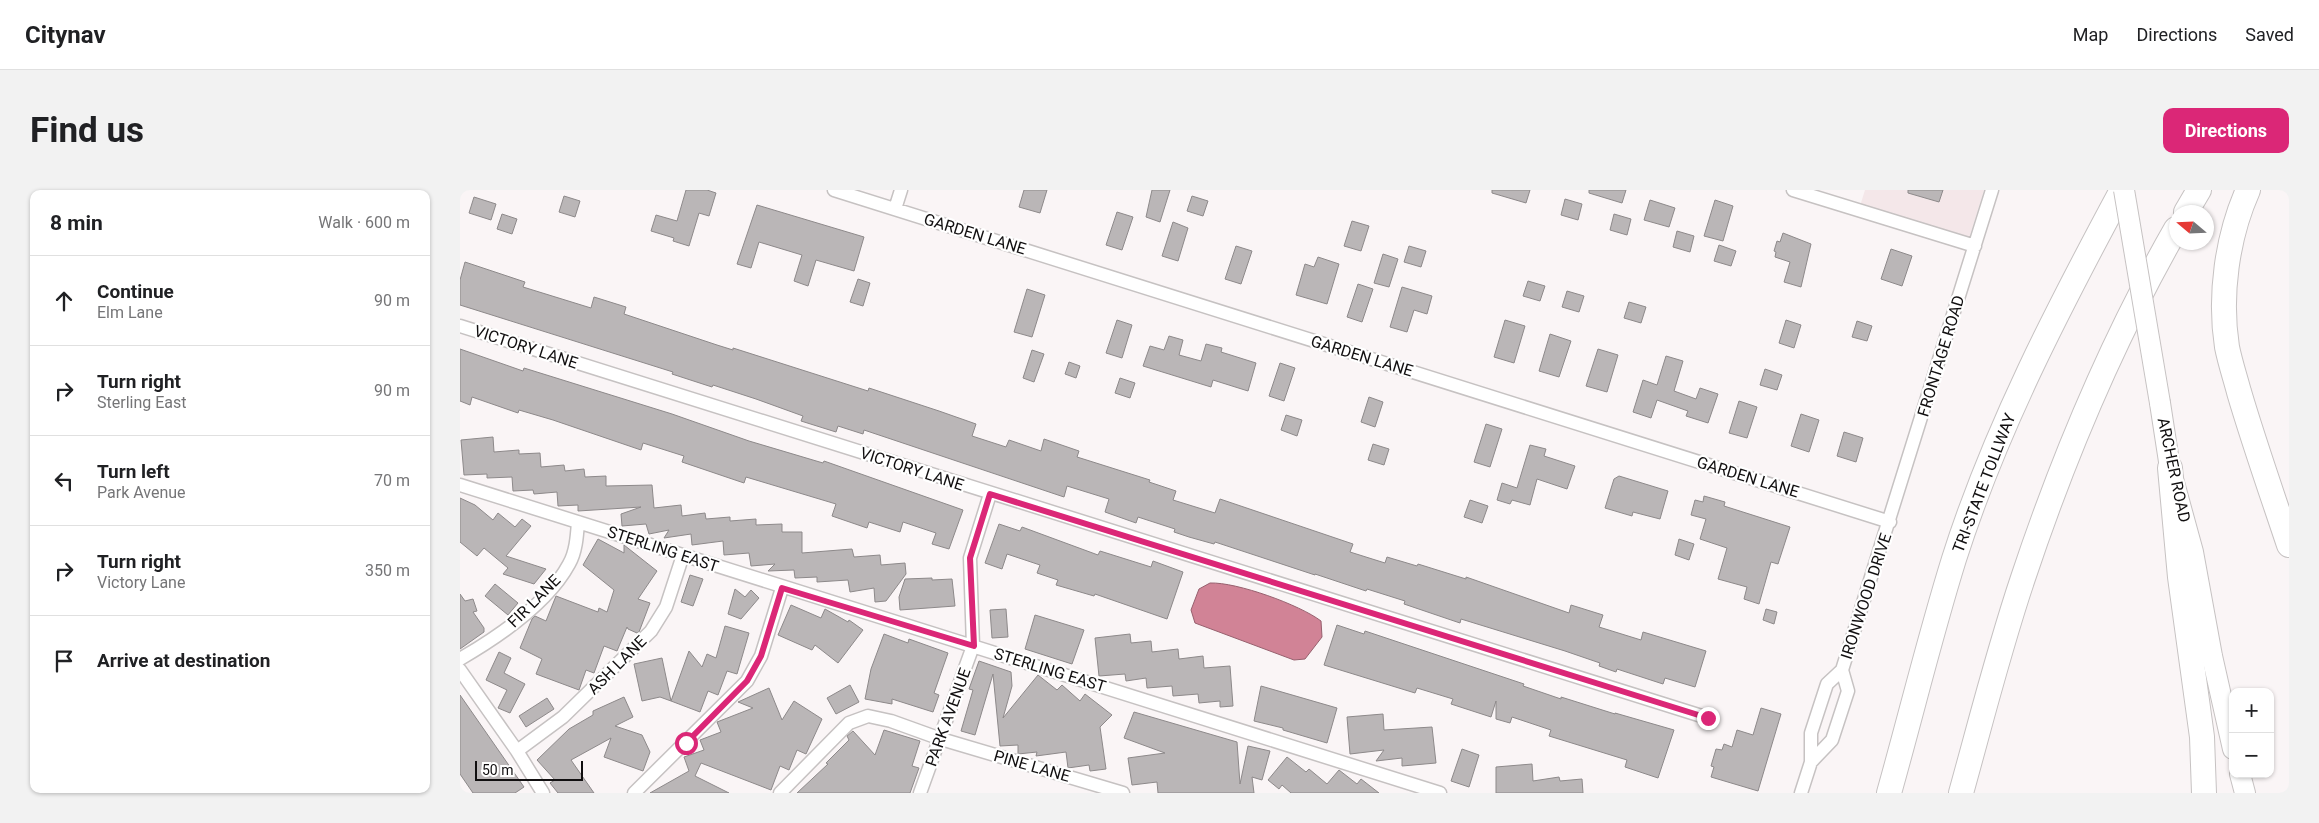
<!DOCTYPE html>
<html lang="en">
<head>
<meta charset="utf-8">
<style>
	:root { --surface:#fff; --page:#f2f2f2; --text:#202124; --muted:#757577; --line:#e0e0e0; --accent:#db2777 }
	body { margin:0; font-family:Roboto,sans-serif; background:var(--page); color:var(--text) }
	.controls { position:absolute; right:15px; bottom:15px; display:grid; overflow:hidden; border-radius:10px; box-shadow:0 1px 4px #0004 }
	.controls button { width:45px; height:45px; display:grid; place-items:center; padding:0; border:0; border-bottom:1px solid var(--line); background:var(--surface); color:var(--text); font:25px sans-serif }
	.compass { position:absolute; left:1709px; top:15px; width:45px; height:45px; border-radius:50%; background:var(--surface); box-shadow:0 1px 4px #0004; rotate:289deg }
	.scale { position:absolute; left:15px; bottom:12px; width:108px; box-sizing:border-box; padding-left:5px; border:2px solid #110f10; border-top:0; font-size:14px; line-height:18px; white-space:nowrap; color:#110f10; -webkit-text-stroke:4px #fff; paint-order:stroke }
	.stop { position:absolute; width:15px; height:15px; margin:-11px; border:4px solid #db2777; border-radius:50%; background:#fff }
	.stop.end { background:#db2777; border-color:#fff; box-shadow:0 1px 5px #0008 }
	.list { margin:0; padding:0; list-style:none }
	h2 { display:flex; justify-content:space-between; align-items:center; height:65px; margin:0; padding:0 20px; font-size:21px }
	h2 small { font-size:16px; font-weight:400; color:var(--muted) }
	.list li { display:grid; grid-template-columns:32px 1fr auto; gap:15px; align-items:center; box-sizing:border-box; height:90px; padding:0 20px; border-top:1px solid var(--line) }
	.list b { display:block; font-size:19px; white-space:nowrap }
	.list p { margin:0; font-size:16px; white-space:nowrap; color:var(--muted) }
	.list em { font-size:16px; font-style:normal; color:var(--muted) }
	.icon { flex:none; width:28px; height:28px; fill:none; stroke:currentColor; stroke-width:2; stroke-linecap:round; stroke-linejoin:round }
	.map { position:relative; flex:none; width:1829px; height:603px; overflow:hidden; border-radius:10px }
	header { display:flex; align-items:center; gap:30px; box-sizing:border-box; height:70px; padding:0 25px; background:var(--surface); border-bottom:1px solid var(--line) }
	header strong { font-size:24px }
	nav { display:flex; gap:28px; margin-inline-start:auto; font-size:18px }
	.intro { display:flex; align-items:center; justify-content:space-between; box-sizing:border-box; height:120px; padding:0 30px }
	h1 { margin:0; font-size:35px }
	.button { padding:12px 22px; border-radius:10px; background:var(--accent); color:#fff; font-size:18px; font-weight:700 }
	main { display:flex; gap:30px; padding:0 30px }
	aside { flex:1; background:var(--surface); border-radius:10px; box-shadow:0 1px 4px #0004 }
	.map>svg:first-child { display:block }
	.built { fill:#f4e7e9 }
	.water { fill:#d18396; stroke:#97606e }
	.building { fill:#bab6b7; stroke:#8d898a }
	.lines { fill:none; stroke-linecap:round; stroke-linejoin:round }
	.street-casing { stroke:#c6c2c2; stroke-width:15 }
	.primary-casing { stroke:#c6c2c2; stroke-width:22 }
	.highway-casing { stroke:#c6c2c2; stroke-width:26 }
	.street { stroke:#fff; stroke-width:12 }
	.primary { stroke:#fff; stroke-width:20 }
	.highway { stroke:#fff; stroke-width:24 }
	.primary-bridge-casing { stroke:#c6c2c2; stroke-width:22; stroke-linecap:butt }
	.primary-bridge { stroke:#fff; stroke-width:20 }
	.route { stroke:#db2777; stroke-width:6 }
	.labels { text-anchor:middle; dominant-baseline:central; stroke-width:4.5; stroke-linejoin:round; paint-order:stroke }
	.street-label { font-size:16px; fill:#110f10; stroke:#fff }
</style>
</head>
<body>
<header>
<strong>Citynav</strong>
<nav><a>Map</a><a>Directions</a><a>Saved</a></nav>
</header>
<div class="intro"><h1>Find us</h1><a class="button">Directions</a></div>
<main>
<aside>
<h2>8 min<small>Walk · 600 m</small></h2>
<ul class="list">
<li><svg class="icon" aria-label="ahead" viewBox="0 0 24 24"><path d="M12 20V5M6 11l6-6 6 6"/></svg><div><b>Continue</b><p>Elm Lane</p></div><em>90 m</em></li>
<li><svg class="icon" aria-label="right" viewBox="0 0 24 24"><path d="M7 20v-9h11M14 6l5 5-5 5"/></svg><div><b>Turn right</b><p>Sterling East</p></div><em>90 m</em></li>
<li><svg class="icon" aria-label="left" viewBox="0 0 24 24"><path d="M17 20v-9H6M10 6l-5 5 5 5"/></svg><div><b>Turn left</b><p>Park Avenue</p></div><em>70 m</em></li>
<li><svg class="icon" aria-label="right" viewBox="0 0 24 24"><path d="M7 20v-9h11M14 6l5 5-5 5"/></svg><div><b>Turn right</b><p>Victory Lane</p></div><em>350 m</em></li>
<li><svg class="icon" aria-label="arrive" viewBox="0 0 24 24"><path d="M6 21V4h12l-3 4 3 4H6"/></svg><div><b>Arrive at destination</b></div></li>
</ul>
</aside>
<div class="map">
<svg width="1829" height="603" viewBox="0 0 1829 603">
	<rect width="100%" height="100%" fill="#faf5f6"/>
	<path class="built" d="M1405,0H1524L1509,48L1400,16Z"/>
	<path class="water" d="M750,393C777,392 840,415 861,431L862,447L845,469L834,470L735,433L731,420L739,399Z"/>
	<path class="building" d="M226,0H247L256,3L249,26L239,23L229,56L213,51L214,48L191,41L196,25L217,31Z
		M564,0H587L580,23L559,17Z
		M692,0H710L700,32L686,27Z
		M1032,0H1070L1066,13L1032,3Z
		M1129,0H1166L1162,13L1129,3Z
		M1448,0H1483L1479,12L1448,3Z
		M104,6L120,11L115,27L99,22Z
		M732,6L748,11L743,26L727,21Z
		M14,7L36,14L31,30L9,23Z
		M1105,9L1122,14L1118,30L1101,25Z
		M1190,10L1215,18L1209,37L1184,30Z
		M1255,10L1273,16L1263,51L1244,46Z
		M297,15L404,47L394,81L356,70L348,96L334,91L342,65L299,52L291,78L277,74Z
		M657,22L673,27L662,60L646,55Z
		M42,24L57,29L52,44L37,39Z
		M1154,24L1171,29L1167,45L1150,40Z
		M892,31L909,36L901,61L884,56Z
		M713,32L728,38L718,71L702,66Z
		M1217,41L1234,46L1230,62L1213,57Z
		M1323,43L1351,54L1341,97L1324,92L1330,72L1315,67L1316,62L1314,61L1317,51L1320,52Z
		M1259,55L1276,61L1271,76L1254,71Z
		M776,56L792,61L781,94L765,89Z
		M949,56L966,61L961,77L944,72Z
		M1431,59L1452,66L1442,96L1421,89Z
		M923,64L938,69L929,97L914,93Z
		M858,67L879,74L867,114L836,105L845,74L854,77Z
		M5,72L65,92L63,97L131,118L134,107L166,117L164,124L257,155L273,160V158L408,201L409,198L479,221L516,234L512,246L546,257L549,250L581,261L584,249L619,261L617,267L690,290L689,292L716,301L713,310L755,323L760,309L893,354L890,362L925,373L927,367L957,376L958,374L1006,389V387L1109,423L1111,415L1143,425L1139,437L1181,450L1183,442L1246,461L1235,497L1205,488L1203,494L1157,479L1156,482L1139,476L1140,473L1105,461L1001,429L1000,433L944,414L945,411L907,399L906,401L855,384V385L755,352L754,354L729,347L714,342L715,339L678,327L676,333L645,322L649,309L607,296L604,307L404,240L403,244L378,236L376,242L341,231L343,226L296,209L253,195L252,197L212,184L213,182L0,115V90Z
		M398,89L410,93L403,116L390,112Z
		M1068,91L1085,96L1080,111L1063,106Z
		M898,94L913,99L902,132L887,127Z
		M942,97L972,106L967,124L954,120L947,142L930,137Z
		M567,99L585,105L572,147L554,142Z
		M1107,101L1124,106L1119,122L1102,117Z
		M1169,112L1186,117L1181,133L1164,128Z
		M657,130L672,135L662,168L646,163Z
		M1045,130L1065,136L1054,173L1034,167Z
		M1326,130L1341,135L1334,158L1319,153Z
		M1397,131L1412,136L1407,151L1392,147Z
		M1090,144L1111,151L1099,187L1079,181Z
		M709,146L723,150L719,165L741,171L746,154L762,158L761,162L796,173L788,201L753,190L751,197L683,176L690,156L704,160Z
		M0,159L63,181L64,178L212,224L289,251L363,273L364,271L503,320L489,359L472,354L476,343L443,332L440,342L409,332L407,338L372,326L376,314L286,287L284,293L222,272L224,266L183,253L181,260L93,230L59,220L58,223L12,207L10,215L0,211Z
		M1138,159L1158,165L1147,202L1126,196Z
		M572,160L584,164L574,192L563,188Z
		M1206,166L1223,171L1214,201L1236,209L1240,198L1258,204L1248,233L1226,226L1228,221L1197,210L1191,228L1173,222L1183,190L1197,195Z
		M609,172L620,176L616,188L605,184Z
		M820,173L835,178L824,211L809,206Z
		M1305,179L1322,185L1317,200L1300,195Z
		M660,188L675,193L670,208L655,203Z
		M909,207L923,212L915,237L901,232Z
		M1279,211L1297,217L1287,248L1269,243Z
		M1341,224L1359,230L1349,262L1331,256Z
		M826,225L842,230L837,246L821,240Z
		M1026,234L1042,239L1030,277L1014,272Z
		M1384,242L1403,248L1396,272L1377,266Z
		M33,247L34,262L59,260V264L80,263L81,277L104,275L105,281L124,279L125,287L146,286V296L192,295L194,318L221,315L222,326L245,323L246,329L270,327V331L296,329V335L322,334V342H342V363L392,359L394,367L420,365L421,375L445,373L446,384L426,411L415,412L414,398L390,402L388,390L357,392V387L335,388L334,380L308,381L315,374L291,376L289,363L264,365L263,351L232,355L231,344L204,348L209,340L189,344L186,334L162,336L161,324L181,317L118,321V315L98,316L97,302L74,304L73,300L53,301L52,287L27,288V284L4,285L1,250Z
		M913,254L929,259L924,275L908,270Z
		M1070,255L1086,259L1084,266L1115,276L1107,299L1077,289L1070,315L1052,310L1050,314L1037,310L1042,293L1057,298Z
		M1159,286L1208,301L1200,329L1173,322L1172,326L1145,318L1154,289Z
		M1244,306L1265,312L1264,316L1330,337L1318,374L1311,372L1299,414L1284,409L1287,397L1258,389L1267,358L1240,349L1246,329L1231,325L1235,310L1243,312Z
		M0,308L15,315L33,330L38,323L55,337L62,329L71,336L46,366L86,379L74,394L43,384L48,378L24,358L17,366L0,352Z
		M1010,310L1028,316L1022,333L1004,327Z
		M539,334L560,341L562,337L638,365L640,361L691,377L693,371L723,382L707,429L635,404L634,406L596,395L598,390L577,383L580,375L547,364L542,379L525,373Z
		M138,349L164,363V355L197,381L178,409L190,413L179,442L177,443L168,439L167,437L157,461L144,456L134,483L126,480L119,500L76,484L82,469L60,458L72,429L75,426L86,431L96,406L138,422L139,418L147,422L154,400L123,375Z
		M1219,349L1234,354L1229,370L1215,365Z
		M230,385L243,389L233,416L221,412Z
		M472,388V390L492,389L495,416L440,420L439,407L445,389Z
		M35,394L58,413L48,425L25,406Z
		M275,399L285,407L291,400L299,408L281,429L268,424Z
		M0,404L5,411L13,409L17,421L13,422L24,438V442L0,459Z
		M331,415L361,428L365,419L388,432L389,430L403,440L378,473L355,455L352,460L318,445Z
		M546,419L548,447L532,448L530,420Z
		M1306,419L1317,422L1314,434L1303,430Z
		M575,425L624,440L612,474L565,459Z
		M877,435L904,444L905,441L1064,494L1063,496L1101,509V507L1155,524V523L1214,540L1198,588L1165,577L1167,570L1089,546L1091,540L1052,527L1050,533L1036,529V511L1031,527L991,514L993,509L957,498L955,503L864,475Z
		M265,436L289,443L277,484L267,481L258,505L248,501L240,522L211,511L229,461L242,477L247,464L256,468Z
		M424,444L448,453L449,449L488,463L474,503L479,505L473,522L432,509V514L405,509L411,479Z
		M670,444L671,453L691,451L692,462L718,459L719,469L743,466L744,478L770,476L773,516L760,517V511L739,513L738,504L713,506L712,496L687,498L686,488L666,491L665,484L639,486L635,448Z
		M39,462L51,468L44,483L65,494L50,523L38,518L47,500L26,490Z
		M202,468L211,511L200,507L182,511L174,474Z
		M519,471L551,482L552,496L543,528L578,485L597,500L602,495L620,511L625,504L652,525L640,537L646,579L630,581L629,575L608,578L606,562L576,566L577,562L558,564V555L540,556L533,484L515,545L501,541L513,500L509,499Z
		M390,495L399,512L376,524L367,508Z
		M801,496L877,518L867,553L823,540V538L794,531Z
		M309,498L322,530L334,511L362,529L346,564L337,560L329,580L320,576L311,600L241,573L235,586L269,603H190L229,581L224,567L244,560L240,550L261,542L257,532L293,518L278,512Z
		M0,505L64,597L55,603H13L0,584Z
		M164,507L173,527L155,536L182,545L190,562L183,581L144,567L151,548L111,570L134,603H98L90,593L95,590L77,570L109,539L133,525V521Z
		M87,508L94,519L66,537L59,526Z
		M1301,518L1321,524L1298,601L1251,587L1254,577L1251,576L1256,559L1262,560L1264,554L1272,557L1277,540L1293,545Z
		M674,522L777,552L780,594L788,556L810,561L802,590L792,587L794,603H698L697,592L672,595L668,568L705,563L664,548Z
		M923,524L924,540L972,537L976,573L942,576V568L916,571L924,560L890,564L887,527Z
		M424,540L460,551L452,576L459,578L450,603H337L368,574L366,573L389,550L387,546L393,541L415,565Z
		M1002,559L1019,565L1009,597L991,591Z
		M827,567L846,582L849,579L867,594L879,580L897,594L901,589L919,603H831L822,595L819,599L808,590Z
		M1072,574L1073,591L1099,587L1100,591L1122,589L1123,603H1036V577Z"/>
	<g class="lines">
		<defs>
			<path id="street" d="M374,0L1430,332
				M1333,0L1515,56
				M435,19L441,0
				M0,136L1248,528
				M0,295L980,603
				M0,469C38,447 88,413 109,374C116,362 117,346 118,332
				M0,480L57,561L83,603
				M57,561L103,527L191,441L206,417L223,365
				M1351,572L1372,550L1388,501L1382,480
				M174,603L287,491L301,466L322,398
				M320,603L389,533L408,526L431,531L481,549L663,603
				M460,603L513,456L510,368L530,304
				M1341,603L1351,572V543L1367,494L1382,480L1532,0"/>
			<path id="primary" d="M1700,213L1710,278L1733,362L1752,466L1773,559
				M1780,584L1785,603"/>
			<path id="highway" d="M1788,0C1767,47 1759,106 1767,157C1770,172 1775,187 1779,202C1794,253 1812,304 1829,355
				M1726,22L1739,0
				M1710,278L1720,387L1742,547L1744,603
				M1429,603C1451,525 1470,446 1494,369C1535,240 1598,119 1662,0
				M1501,603C1521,531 1539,459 1563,388C1603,268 1653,149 1716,39"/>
		</defs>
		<use href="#street" class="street-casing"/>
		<use href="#primary" class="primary-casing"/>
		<use href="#highway" class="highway-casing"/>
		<use href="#street" class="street"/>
		<use href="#primary" class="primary"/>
		<use href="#highway" class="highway"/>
		<defs>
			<path id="primary-bridge" d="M1664,0L1700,213"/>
		</defs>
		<use href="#primary-bridge" class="primary-bridge-casing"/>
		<use href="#primary-bridge" class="primary-bridge"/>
	</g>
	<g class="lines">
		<path class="route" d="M226,553L287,491L301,466L322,398L514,456L510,368L530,304L1248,528"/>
	</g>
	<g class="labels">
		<g class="street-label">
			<text transform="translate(515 44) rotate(17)">GARDEN LANE</text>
			<text transform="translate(66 157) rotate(18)">VICTORY LANE</text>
			<text transform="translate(902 166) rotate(17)">GARDEN LANE</text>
			<text transform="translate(1481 166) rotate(-73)">FRONTAGE ROAD</text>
			<text transform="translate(452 279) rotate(18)">VICTORY LANE</text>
			<text transform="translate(1714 280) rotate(78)">ARCHER ROAD</text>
			<text transform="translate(1288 287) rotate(17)">GARDEN LANE</text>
			<text transform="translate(1524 293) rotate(-69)">TRI-STATE TOLLWAY</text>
			<text transform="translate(203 359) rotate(18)">STERLING EAST</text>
			<text transform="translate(1406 406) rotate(-72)">IRONWOOD DRIVE</text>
			<text transform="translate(74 411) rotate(-45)">FIR LANE</text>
			<text transform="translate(157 475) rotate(-45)">ASH LANE</text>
			<text transform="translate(590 480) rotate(17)">STERLING EAST</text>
			<text transform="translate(488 527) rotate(-70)">PARK AVENUE</text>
			<text transform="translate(572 576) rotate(16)">PINE LANE</text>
		</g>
	</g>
</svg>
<div class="controls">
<button>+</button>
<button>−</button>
</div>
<svg class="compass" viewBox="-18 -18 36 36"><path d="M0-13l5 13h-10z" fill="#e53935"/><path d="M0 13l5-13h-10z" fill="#757577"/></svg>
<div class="scale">50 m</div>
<div class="stop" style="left:226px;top:553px"></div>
<div class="stop end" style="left:1248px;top:528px"></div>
</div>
</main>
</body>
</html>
